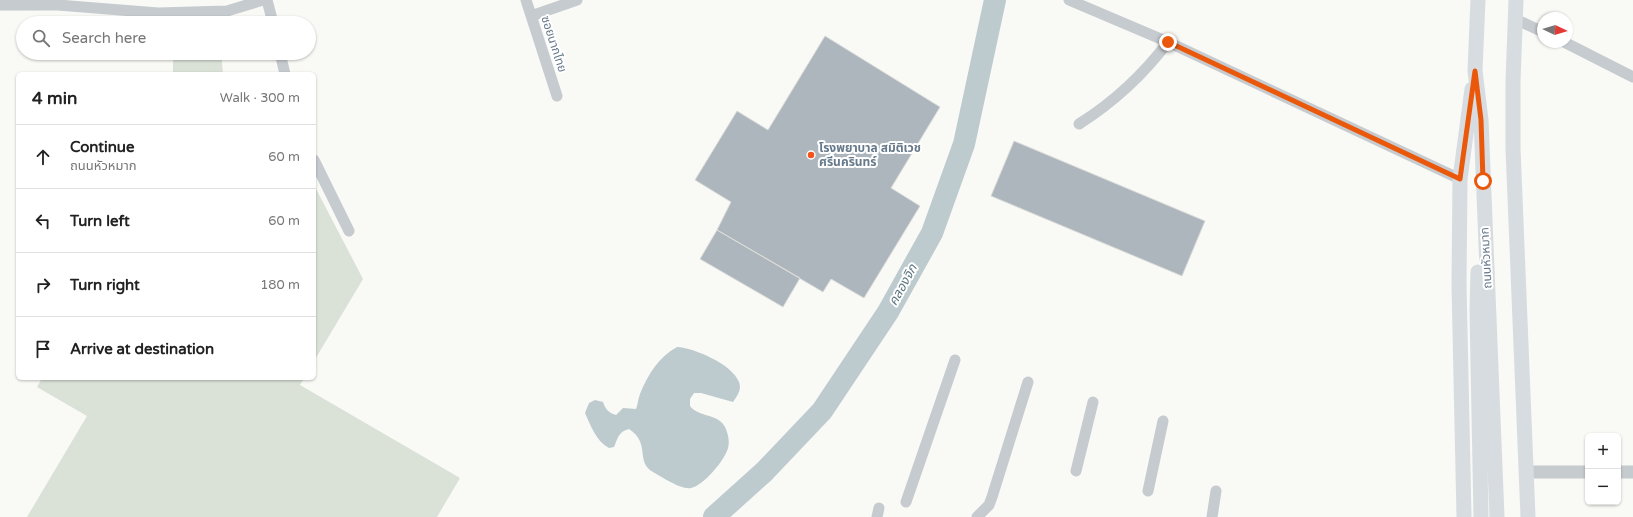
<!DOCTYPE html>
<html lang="en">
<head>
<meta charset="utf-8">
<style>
	:root { --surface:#fff; --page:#f2f2f2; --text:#222; --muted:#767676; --line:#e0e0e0 }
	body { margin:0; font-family:"Varela Round","Noto Sans Thai",sans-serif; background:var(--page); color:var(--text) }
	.controls { position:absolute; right:12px; bottom:12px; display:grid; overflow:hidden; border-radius:6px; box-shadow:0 1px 3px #0004 }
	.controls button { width:36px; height:36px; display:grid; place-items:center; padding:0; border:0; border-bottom:1px solid var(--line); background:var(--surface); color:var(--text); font:20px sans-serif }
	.compass { position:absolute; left:1537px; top:12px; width:36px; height:36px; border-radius:50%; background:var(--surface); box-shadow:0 1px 3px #0004; rotate:94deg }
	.stop { position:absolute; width:12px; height:12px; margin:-9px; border:3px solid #ea580c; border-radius:50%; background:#fff }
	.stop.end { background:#ea580c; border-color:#fff; box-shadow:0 1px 4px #0008 }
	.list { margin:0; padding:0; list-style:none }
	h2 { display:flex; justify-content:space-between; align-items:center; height:52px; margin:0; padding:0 16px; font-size:17px }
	h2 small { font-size:13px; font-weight:400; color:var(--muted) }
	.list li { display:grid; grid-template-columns:26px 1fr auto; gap:12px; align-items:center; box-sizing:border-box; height:64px; padding:0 16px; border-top:1px solid var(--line) }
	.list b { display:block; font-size:15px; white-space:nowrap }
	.list p { margin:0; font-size:13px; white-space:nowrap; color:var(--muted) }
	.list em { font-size:13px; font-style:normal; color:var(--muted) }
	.icon { flex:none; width:22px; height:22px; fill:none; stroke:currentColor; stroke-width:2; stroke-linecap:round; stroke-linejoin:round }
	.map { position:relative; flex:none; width:1633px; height:517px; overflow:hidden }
	.search { position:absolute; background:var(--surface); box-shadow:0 1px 3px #0004; left:16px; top:16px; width:300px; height:44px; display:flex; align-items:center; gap:10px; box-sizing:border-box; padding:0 14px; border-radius:22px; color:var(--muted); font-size:15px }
	.panel { position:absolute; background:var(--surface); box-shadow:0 1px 3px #0004; left:16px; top:72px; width:300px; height:308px; border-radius:6px }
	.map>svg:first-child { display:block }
	.green { fill:#dae1d7 }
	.water { fill:#bdcace }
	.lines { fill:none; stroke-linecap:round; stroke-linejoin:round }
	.river { stroke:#bdcace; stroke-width:22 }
	.building { fill:#acb6bc; stroke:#dbdbd8 }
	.minor { stroke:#c6cbcf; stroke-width:11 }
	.tertiary { stroke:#c6cbcf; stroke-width:13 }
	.secondary { stroke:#d6dce0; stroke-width:15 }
	.route { stroke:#ea580c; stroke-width:5 }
	.poi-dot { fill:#f4541c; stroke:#fff; stroke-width:1.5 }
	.labels { text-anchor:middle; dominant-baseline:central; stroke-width:4; stroke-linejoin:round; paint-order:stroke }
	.street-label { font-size:12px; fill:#65798a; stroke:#fff }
	.poi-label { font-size:12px; font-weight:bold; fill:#65798a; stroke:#fff; text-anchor:start }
	.water-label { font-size:13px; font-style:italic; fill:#5c747e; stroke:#fff }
</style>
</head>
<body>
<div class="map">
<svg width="1633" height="517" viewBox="0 0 1633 517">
	<rect width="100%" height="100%" fill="#f9f9f6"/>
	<path class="green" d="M173,53H221L223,74H173Z
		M314,185L363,279L314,361Z
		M42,378H304L300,385L460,478L437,517H27L87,416L37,387Z"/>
	<path class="water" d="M677,347C694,348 732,364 739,382C742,390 737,396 733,402L701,393H694L690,399V406C698,417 719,414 725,427C728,433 730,442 728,448C725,460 703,486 691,488C681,490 662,477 653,472C635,462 651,443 629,429C618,432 618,438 614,447L609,448C596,441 591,426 585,413L589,403L595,400L603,402C605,408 608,413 616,415L623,408L636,409C638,404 638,399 640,394C648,374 659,357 677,347Z"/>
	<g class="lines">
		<path class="river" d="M714,517L764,472L822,411L888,312L932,233L964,144L995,0"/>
	</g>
	<path class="building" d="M825,36L940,107L891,188L920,206L864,298L831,279L823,292L717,230L731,202L695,180L737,111L768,130Z
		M1014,141L1205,221L1182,276L991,196Z
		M717,230L800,278L783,307L700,259Z"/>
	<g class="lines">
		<path class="minor" d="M267,0L273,23
			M526,0L557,96
			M1069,0L1168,42L1460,179
			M0,5H58L158,13L227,11L263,0
			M531,16L577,0
			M1515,19L1543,32
			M1564,42L1633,77
			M280,53L285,74
			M1079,124C1114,102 1143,75 1168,42
			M314,160L349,231
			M1076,471L1093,402
			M1148,491L1163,421
			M906,502L955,360
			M877,517L879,508
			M977,517L989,505L992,497L1028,382
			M1212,517L1216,491"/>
		<path class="tertiary" d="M1526,472H1588
			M1618,472H1633"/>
		<path class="secondary" d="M1478,0L1475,71L1481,120L1497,517
			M1516,0L1513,82V148L1528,517
			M1478,272L1477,311L1481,517
			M1464,517L1459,284L1460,179L1472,89"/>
	</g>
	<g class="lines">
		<path class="route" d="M1168,42L1460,179L1475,71L1481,120L1483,181"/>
	</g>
	<circle class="poi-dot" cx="811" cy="155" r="4"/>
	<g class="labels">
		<g class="street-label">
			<text transform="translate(554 44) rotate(72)">ซอยนากไทย</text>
			<text transform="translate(1486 258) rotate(-93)">ถนนหัวหมาก</text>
		</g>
		<g class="poi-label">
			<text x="819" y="148">โรงพยาบาล สมิติเวช<tspan x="819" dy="14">ศรีนครินทร์</tspan></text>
		</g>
		<g class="water-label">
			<text transform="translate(903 285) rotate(-61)">คลองจิก</text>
		</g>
	</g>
</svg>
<div class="controls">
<button>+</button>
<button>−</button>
</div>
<svg class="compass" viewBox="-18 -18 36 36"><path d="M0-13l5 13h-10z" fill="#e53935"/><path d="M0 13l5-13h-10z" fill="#767676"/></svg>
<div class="stop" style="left:1483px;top:181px"></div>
<div class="stop end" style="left:1168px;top:42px"></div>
<div class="search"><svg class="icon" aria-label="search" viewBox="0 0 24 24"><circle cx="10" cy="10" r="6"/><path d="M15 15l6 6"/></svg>Search here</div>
<section class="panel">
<h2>4 min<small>Walk · 300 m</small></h2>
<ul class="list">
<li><svg class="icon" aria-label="ahead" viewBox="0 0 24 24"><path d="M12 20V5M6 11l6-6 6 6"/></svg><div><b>Continue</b><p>ถนนหัวหมาก</p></div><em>60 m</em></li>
<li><svg class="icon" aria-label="left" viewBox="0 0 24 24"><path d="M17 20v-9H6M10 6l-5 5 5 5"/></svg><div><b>Turn left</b></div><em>60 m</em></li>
<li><svg class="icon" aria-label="right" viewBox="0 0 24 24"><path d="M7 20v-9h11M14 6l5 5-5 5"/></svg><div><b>Turn right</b></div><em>180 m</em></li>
<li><svg class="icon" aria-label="arrive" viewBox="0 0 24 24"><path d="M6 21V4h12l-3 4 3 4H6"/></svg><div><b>Arrive at destination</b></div></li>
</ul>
</section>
</div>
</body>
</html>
